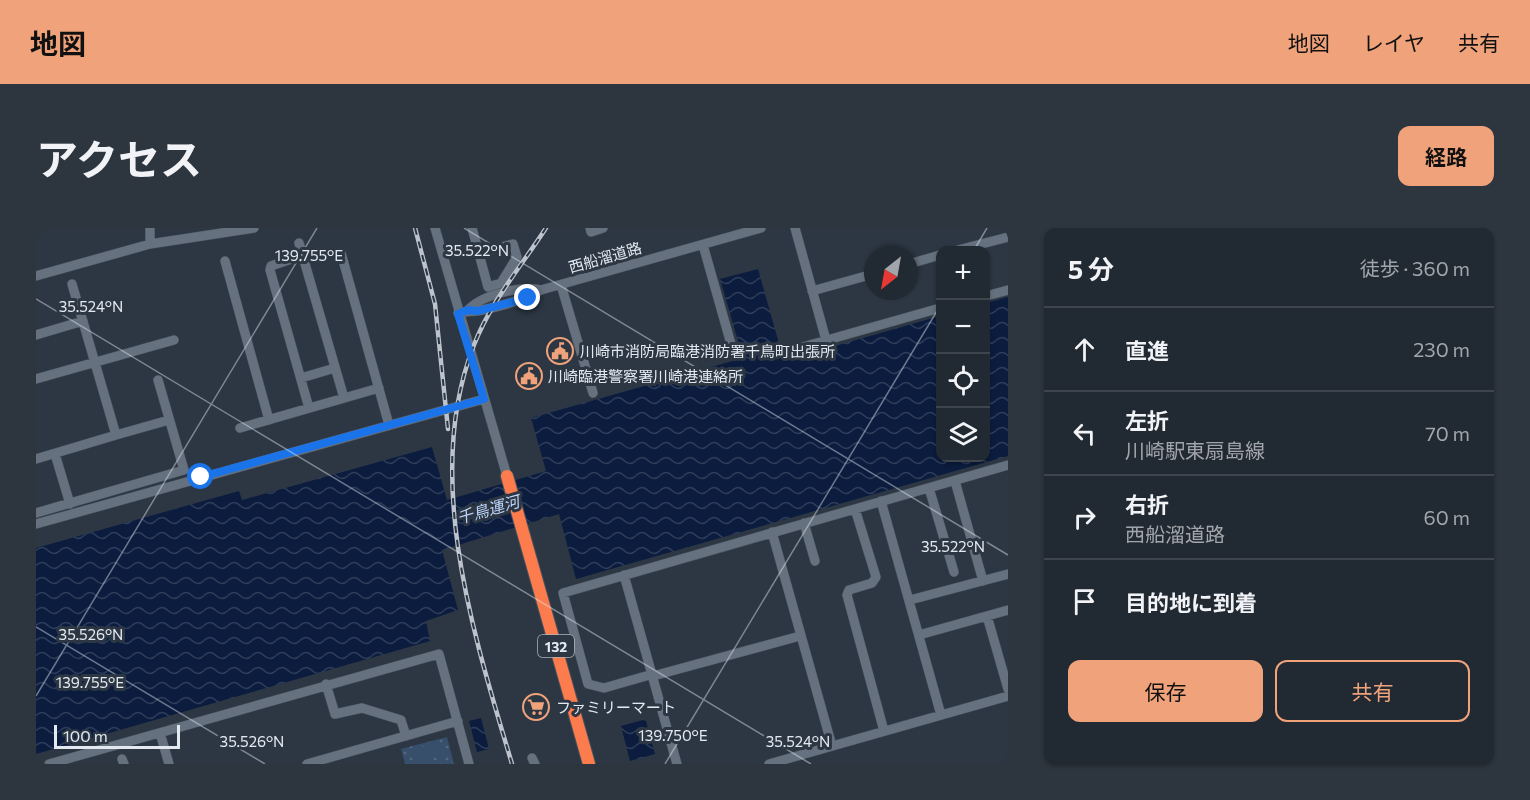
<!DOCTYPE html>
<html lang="ja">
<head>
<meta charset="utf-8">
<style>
	:root { --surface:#212932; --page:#2d353e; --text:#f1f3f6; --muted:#a2a6ac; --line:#3e454d; --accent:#f0a27a }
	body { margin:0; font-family:Commissioner,"Noto Sans JP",sans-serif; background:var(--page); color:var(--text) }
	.controls { position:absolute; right:18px; top:18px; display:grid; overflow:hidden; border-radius:12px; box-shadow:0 2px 4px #0004 }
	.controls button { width:54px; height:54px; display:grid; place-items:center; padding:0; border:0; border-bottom:2px solid var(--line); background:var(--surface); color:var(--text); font:30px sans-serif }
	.compass { position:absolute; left:828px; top:18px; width:54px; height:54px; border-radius:50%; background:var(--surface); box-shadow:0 2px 4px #0004; rotate:211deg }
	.scale { position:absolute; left:18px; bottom:15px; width:126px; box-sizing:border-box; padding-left:6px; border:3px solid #e3e9f1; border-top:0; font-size:16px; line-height:21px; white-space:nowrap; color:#e3e9f1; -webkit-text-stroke:4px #2c3743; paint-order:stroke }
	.stop { position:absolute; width:18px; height:18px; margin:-14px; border:4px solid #1a73e8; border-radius:50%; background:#fff }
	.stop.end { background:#1a73e8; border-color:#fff; box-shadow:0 2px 6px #0008 }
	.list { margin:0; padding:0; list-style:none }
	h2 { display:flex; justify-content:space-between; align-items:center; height:78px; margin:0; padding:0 24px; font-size:26px }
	h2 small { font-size:20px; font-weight:400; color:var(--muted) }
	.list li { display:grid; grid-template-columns:39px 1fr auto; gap:18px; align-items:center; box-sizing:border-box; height:84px; padding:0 24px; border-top:2px solid var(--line) }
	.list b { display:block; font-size:22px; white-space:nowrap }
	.list p { margin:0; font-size:20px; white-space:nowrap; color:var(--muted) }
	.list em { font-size:20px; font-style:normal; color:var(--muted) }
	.actions { display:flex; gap:12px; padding:18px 24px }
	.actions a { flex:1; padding:14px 0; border:2px solid var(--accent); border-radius:12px; text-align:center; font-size:21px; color:var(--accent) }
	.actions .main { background:var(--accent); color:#111 }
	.icon { flex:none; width:33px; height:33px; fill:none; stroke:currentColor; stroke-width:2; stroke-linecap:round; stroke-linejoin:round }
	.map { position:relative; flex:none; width:972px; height:536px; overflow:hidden; border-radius:12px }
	header { display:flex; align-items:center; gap:36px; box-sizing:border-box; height:84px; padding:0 30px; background:var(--accent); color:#111 }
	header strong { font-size:28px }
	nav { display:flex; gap:33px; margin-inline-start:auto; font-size:21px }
	.intro { display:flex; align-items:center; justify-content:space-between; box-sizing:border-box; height:144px; padding:0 36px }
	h1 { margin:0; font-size:42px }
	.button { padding:15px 27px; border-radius:12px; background:var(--accent); color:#111; font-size:21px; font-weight:700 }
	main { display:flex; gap:36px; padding:0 36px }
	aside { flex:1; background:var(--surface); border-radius:12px; box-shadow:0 2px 4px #0004 }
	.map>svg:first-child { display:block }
	.park { fill:url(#park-dots) }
	.garden { fill:#374f6b }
	.water { fill:url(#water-waves) }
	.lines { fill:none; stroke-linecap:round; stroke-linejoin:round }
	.minor-casing { stroke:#4a535d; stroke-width:10 }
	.highway-casing { stroke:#4a535d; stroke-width:14 }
	.minor { stroke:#65717f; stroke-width:9 }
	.highway { stroke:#fd7c4d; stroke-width:12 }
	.rail-casing { stroke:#bcc3cc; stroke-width:4.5 }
	.rail { stroke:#2c3743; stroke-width:2; stroke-dasharray:7; stroke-linecap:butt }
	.route { stroke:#1a73e8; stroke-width:8 }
	.ticks { fill:none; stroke:#e3e9f1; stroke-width:1.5; stroke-opacity:0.45 }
	.labels { text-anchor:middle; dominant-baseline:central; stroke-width:6; stroke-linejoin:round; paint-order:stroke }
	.shield { fill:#2c3743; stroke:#acb4bd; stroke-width:1.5 }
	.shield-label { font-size:14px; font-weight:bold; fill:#e3e9f1 }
	.street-label { font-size:15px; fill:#e3e9f1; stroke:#2c3743 }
	.poi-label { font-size:15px; fill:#e3e9f1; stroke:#2c3743; text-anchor:start }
	.water-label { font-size:16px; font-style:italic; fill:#bdd3fa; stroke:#2c3743 }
	.ticks-label { font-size:15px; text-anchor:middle; fill:#e3e9f1; stroke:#2c3743; stroke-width:6; stroke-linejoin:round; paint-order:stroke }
</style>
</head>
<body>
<header>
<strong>地図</strong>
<nav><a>地図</a><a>レイヤ</a><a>共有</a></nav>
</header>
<div class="intro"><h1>アクセス</h1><a class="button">経路</a></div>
<main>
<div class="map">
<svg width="972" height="536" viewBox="0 0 972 536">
	<defs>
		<pattern id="park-dots" width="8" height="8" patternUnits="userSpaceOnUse" patternTransform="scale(1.5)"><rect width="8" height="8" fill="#374f6b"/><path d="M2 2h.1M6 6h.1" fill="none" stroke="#546881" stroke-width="1.8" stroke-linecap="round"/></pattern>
		<pattern id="water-waves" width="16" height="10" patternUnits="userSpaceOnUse" patternTransform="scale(1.5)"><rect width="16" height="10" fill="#0b1c3e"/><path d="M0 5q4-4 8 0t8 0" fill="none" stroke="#2e3d5a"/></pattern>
	</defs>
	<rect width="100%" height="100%" fill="#2c3743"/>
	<path class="park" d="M411,509L418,536H369L365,521Z"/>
	<path class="garden" d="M403,514L407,527L378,535L374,522Z"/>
	<path class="water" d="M722,41L744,119L753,117L757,130L904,88V230H950V75L972,69V228L540,351L523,286L406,322L422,382L390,393L394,413L0,526V320L203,263L206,272L396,219L411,272L510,243L495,190L707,130L684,51Z
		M445,490L453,521L441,524L433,493Z
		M607,492L610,493L619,526L594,533L585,498Z"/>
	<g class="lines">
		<defs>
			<path id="minor" d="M114,0V16
				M399,0L471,248
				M436,0L452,59L465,55L481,29L477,16L442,25
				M554,0L555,4L567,0
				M759,0L790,112
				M263,15L308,170
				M667,17L697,123
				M922,22L972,9
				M305,25L353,197
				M267,27L235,38L234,42L273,180
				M189,33L233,192
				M873,36L904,27
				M0,48L114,16L218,0
				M525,57L557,165
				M776,63L837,46
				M950,68L972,62
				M432,82C447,66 484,58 505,62
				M422,85C430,83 437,84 446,82C466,78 487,72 505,62L725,0
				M0,107L47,93
				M763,120L904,80
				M265,150L299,140
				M0,151L138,112
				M204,200L343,160
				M80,207L133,192
				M19,226L34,276
				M0,231L80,207L36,56
				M919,253L947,353
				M893,260L918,344
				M845,273L905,487
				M819,281L840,349L836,355L813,362L811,367L848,503
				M0,285L148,242L122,152
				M768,295L779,333
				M0,296L448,171
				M736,304L796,518
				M588,347L641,536
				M874,372L972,346
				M951,388L972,461
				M883,407L972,382
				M617,446L568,460L552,456L527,365L972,237
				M617,448L764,408
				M290,456L299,486L326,480L365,492L370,508
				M124,505L133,536
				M496,530L499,536
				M86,531L88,536
				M13,536L403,426L433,536
				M271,536L422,493
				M733,536L972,468"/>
			<path id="highway" d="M471,248L553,536"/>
		</defs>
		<use href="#minor" class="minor-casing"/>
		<use href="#highway" class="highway-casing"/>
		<use href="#minor" class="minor"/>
		<use href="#highway" class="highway"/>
		<defs>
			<path id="rail" d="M379,0L399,76L412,201
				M476,536C438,408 386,248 438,117C454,75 486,37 510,0"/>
		</defs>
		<use href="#rail" class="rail-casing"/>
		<use href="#rail" class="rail"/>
	</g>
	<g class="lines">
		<path class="route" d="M165,249L448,171L422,86L432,82L442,83L492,70"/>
	</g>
	<path class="ticks" d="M428,0L972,327M938,22L951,0M0,71L775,536M0,399L229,536M0,468L281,0M629,536L904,78"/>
	<defs>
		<symbol id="civic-ring" viewBox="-11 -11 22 22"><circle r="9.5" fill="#2c3743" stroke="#f0a27a" stroke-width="1.5"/><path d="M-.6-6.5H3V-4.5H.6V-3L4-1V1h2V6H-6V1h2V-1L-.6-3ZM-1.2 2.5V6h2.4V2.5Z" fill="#f0a27a"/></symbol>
		<symbol id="supermarket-ring" viewBox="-11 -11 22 22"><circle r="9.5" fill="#2c3743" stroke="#f0a27a" stroke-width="1.5"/><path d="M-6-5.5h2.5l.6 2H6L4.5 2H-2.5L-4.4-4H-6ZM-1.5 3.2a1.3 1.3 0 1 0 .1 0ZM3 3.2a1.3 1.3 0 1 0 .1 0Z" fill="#f0a27a"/></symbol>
	</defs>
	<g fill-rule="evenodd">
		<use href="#civic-ring" x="509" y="108" width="30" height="30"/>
		<use href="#civic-ring" x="478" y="133" width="30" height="30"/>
		<use href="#supermarket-ring" x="485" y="464" width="30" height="30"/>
	</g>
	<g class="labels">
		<rect class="shield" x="502" y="407" width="36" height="22" rx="4.5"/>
		<g class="shield-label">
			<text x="520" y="418">132</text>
		</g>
		<g class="street-label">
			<text transform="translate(569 29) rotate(-16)">西船溜道路</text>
		</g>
		<g class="poi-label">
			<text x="544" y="123">川崎市消防局臨港消防署千鳥町出張所</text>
			<text x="512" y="148">川崎臨港警察署川崎港連絡所</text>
			<text x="520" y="479">ファミリーマート</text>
		</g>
		<g class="water-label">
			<text transform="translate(452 281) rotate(-16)">千鳥運河</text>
		</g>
	</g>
	<g class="ticks-label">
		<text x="441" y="28">35.522°N</text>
		<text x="273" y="33">139.755°E</text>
		<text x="55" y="84">35.524°N</text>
		<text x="917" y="324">35.522°N</text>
		<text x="55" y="412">35.526°N</text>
		<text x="54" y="460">139.755°E</text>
		<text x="637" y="513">139.750°E</text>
		<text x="216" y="519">35.526°N</text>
		<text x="762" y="519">35.524°N</text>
	</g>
</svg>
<div class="controls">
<button>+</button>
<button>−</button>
<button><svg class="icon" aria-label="locate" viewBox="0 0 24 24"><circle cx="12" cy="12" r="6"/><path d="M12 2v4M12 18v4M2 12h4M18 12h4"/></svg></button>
<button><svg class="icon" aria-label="layers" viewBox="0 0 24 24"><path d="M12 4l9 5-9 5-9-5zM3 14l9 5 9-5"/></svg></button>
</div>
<svg class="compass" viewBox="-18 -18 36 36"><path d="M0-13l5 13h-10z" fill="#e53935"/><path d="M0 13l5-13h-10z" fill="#a2a6ac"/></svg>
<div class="scale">100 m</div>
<div class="stop" style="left:165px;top:249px"></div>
<div class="stop end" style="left:492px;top:70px"></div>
</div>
<aside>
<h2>5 分<small>徒歩 · 360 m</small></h2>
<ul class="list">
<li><svg class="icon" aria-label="ahead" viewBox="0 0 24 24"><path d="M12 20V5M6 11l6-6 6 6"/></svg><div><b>直進</b></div><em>230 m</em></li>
<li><svg class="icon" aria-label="left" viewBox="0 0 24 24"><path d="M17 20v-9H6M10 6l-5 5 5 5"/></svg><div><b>左折</b><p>川崎駅東扇島線</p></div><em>70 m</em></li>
<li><svg class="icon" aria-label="right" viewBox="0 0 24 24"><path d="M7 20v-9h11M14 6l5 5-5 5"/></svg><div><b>右折</b><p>西船溜道路</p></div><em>60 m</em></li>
<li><svg class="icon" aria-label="arrive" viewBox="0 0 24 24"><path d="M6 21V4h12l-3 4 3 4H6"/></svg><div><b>目的地に到着</b></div></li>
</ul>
<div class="actions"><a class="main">保存</a><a>共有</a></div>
</aside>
</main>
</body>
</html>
